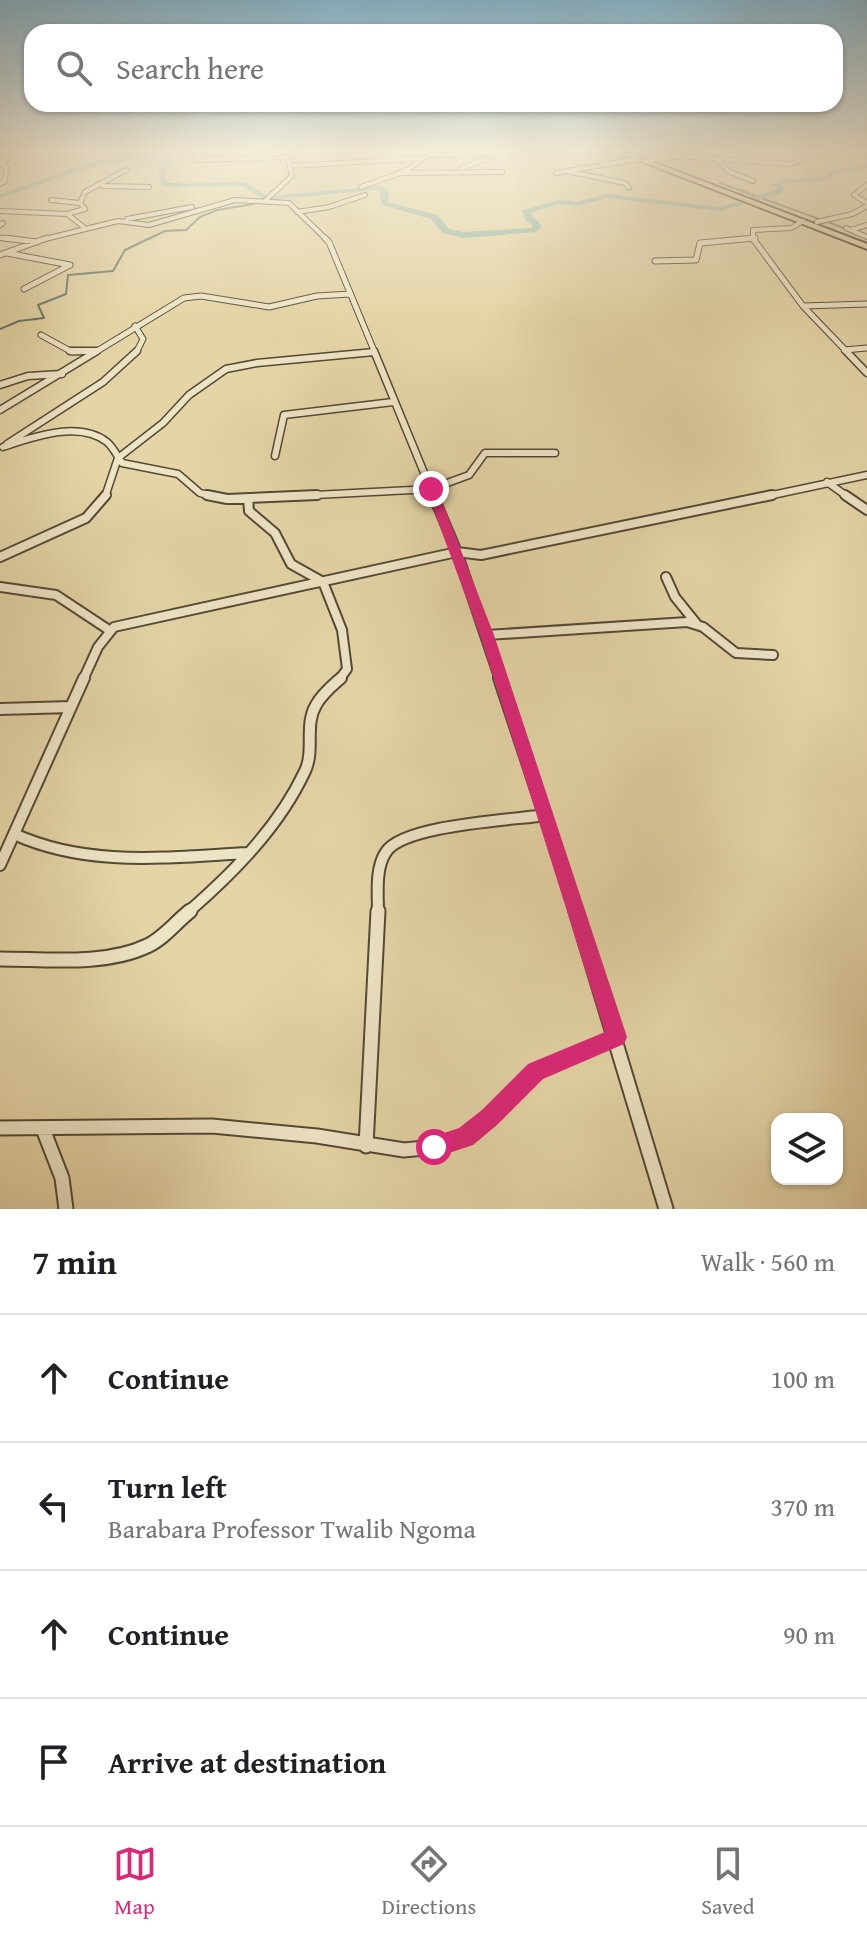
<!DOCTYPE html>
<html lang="en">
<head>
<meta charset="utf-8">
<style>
	:root { --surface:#fff; --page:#f6f6f6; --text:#202124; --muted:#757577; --line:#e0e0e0; --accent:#db2777 }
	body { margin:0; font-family:"Gentium Book Plus",serif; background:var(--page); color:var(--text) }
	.controls { position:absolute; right:24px; bottom:24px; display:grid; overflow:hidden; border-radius:16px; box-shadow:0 2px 6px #0004 }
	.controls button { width:72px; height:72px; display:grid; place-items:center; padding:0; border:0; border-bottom:2px solid var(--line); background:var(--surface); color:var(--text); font:40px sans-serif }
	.stop { position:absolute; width:24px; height:24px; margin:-18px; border:6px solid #db2777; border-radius:50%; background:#fff }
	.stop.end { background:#db2777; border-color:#fff; box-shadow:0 2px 8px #0008 }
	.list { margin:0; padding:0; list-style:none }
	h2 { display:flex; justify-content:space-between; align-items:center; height:104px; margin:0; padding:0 32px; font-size:34px }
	h2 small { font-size:26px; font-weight:400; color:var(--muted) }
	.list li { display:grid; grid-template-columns:52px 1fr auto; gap:24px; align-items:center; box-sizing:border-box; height:128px; padding:0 32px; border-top:2px solid var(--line) }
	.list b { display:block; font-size:30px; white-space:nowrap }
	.list p { margin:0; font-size:26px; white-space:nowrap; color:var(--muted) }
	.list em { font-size:26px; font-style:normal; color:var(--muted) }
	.icon { flex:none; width:44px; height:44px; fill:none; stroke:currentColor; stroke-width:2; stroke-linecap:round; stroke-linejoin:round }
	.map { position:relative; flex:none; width:867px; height:1209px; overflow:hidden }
	.search { position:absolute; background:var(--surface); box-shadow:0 2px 6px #0004; left:24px; right:24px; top:24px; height:88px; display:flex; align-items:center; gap:20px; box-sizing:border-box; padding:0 28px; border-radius:24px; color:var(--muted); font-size:30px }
	.sheet { height:616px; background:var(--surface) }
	nav { display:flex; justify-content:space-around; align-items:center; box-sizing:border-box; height:112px; border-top:2px solid var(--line); background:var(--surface); font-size:22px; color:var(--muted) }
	nav a { display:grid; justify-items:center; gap:4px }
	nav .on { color:var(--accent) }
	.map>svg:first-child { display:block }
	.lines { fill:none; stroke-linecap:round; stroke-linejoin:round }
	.stream { stroke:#687a6c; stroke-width:2 }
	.river { fill:#95b8a8; fill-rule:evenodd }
	.street-far5-casing { stroke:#544a36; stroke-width:6 }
	.street-far4-casing { stroke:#544a36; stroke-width:7 }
	.street-far3-casing { stroke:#544a36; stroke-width:9 }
	.street-far2-casing { stroke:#544a36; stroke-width:12 }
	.street-far1-casing { stroke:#544a36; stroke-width:14 }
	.street-casing { stroke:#544a36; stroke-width:17 }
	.highway-casing { stroke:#241c11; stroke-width:4 }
	.street-far5 { stroke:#ede3c5; stroke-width:4 }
	.street-far4 { stroke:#ede3c5; stroke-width:5 }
	.street-far3 { stroke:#ede3c5; stroke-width:6 }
	.street-far2 { stroke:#ede3c5; stroke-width:8 }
	.street-far1 { stroke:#ede3c5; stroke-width:10 }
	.street { stroke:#ede3c5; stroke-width:13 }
	.highway { fill:#e4d4a6; fill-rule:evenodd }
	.route { fill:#db2777 }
</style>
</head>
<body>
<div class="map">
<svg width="867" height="1209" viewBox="0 0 867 1209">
	<rect width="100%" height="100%" fill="#e4d4a6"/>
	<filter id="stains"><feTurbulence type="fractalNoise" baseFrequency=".0025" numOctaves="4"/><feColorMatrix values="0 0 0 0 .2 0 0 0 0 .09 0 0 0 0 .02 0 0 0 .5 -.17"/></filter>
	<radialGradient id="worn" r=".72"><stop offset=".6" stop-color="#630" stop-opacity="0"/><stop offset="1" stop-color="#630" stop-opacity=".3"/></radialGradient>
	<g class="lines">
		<path class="stream" d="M678,176L776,213
			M720,183L844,228
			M0,329L19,321L44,318L38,305L66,294L68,275L113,271L125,250L165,231L186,230L200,217L217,210L254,204"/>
		<path class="river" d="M127,155L149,156L174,162V164L166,171L167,182L171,183L245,182L266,196L380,186L389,190L388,202L437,215L449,229L464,232L531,228L533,226L526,221L522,210L559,200L577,202L607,194L720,207L775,190L777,189L771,185L781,180L827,176L830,171L867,164V168L838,174L828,180L783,184L781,185L785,188L781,194L720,211L607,198L577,206L559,204L530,213L542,226L536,232L464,238L443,233L431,219L382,205L379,190L264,200L243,186L170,187L161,185L158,170L166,164C107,150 56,183 0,198V194L82,165Z"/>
		<defs>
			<path id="street-far5" d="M738,151L719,161L728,171L753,181
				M255,153H282
				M428,155L619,151
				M195,160L286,157
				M645,161L680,156L791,164L822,151
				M0,164L6,160L9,151
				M291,166L424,158
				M461,168L488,159
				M571,172L625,183L629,188
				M398,173L502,172
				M556,173L638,159
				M0,184L4,182L7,169L3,163
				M867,185L854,195L867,203
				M103,186L149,187
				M361,187L406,171L425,157
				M51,200L80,203
				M266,200L292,176L289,162L282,151
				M0,211L67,214
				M297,212L329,207L365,195
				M127,219L192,207
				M817,222L852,214L867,206
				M0,225L3,223
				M85,228L67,214L85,209L80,203L85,192L126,170
				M846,228L867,237
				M851,230L867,225
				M0,238L23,240
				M41,240L118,221L149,225L235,200L289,203L327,240
				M753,240V230L791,228L803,221"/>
			<path id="street-far4" d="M4,238L37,242
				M325,238L329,242L375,353
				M754,240L803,306L848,353
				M7,253L70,265L24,289
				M0,255L47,238
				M655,261L696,260L700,243L755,238
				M803,306L867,304
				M135,326L143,339L136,353
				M41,335L72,352L96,351
				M844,350L867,348
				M94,353L184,298L201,296L269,307L317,296L350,294
				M363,353L374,352"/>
			<path id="street-far3" d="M70,351H95
				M374,351L434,497
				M846,351L867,373
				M0,385L28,376L62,374
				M0,410L97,351
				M7,444L103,382L137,351
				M3,447C33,437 79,420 107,442C114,448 117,456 122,463L178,474L200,493L216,497
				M275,456L284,415L393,402
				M827,482L848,497
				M105,497L118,458L163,423L189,395L226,369L257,363L374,352
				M276,497L431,489L469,475L485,453H555
				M763,497L867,475"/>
			<path id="street-far2" d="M207,495L227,499L317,495
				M433,495L457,552L481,555L772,495
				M845,495L867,510
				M248,498L249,511L275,533L291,564L323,582L342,630L347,669L339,680
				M0,557L86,518L106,495
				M666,577L675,597L696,623
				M0,587L56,595L109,630
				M487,635L687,622L703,627L736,653L773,655
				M83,680L98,647L114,627L457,552L500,680"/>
			<path id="street-far1" d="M499,678L577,913
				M0,709L71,707
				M14,834C89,868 168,857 248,853
				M0,865L84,678
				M187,913C233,873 279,827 305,771C315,750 304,725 316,705C322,694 332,686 341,678
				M378,913C378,894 375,868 386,852C403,825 512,820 546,815"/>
			<path id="street" d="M576,911L666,1209
				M0,959C46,959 105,966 147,946C163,939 176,922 190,911
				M0,1128L212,1126L317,1136L404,1150L434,1147L465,1137L490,1118L535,1072L617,1037
				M43,1129L62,1178L66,1209
				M366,1146L378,911"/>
			<path id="highway" d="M615,151H624L867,244V249Z"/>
		</defs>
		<use href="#street-far5" class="street-far5-casing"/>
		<use href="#street-far4" class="street-far4-casing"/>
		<use href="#street-far3" class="street-far3-casing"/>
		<use href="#street-far2" class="street-far2-casing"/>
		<use href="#street-far1" class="street-far1-casing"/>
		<use href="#street" class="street-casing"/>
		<use href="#highway" class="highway-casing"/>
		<use href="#street-far5" class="street-far5"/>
		<use href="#street-far4" class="street-far4"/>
		<use href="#street-far3" class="street-far3"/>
		<use href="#street-far2" class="street-far2"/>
		<use href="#street-far1" class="street-far1"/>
		<use href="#street" class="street"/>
		<use href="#highway" class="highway"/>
	</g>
	<linearGradient id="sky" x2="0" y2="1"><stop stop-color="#87b6ce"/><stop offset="0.47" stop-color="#f3ecd7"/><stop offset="1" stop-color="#f3ecd7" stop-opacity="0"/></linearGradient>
	<rect width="867" height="320" fill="url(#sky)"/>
	<path class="route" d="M431,485L437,489L494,635L627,1037L624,1044L543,1079L497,1125L473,1145L434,1158L426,1155L423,1147L426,1139L459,1128L482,1110L528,1064L605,1032L480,635L426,489Z"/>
	<rect width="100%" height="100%" filter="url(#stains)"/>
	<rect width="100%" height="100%" fill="url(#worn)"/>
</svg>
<div class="controls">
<button><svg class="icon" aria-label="layers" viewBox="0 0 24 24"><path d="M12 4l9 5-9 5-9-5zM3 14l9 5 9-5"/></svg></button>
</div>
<div class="stop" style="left:434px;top:1147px"></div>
<div class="stop end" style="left:431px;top:489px"></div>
<div class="search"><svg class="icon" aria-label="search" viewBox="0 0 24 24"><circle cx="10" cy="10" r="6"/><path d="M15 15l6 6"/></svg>Search here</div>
</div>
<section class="sheet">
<h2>7 min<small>Walk · 560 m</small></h2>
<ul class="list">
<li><svg class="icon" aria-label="ahead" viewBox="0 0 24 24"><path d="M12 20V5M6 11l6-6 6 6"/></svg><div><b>Continue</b></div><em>100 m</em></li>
<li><svg class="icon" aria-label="left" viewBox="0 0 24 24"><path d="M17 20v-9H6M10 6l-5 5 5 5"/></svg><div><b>Turn left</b><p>Barabara Professor Twalib Ngoma</p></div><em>370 m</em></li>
<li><svg class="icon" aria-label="ahead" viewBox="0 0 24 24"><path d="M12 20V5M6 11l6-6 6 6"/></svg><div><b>Continue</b></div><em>90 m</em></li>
<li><svg class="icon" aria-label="arrive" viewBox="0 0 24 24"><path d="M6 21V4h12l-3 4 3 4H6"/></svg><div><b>Arrive at destination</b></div></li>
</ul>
</section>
<nav>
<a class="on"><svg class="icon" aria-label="map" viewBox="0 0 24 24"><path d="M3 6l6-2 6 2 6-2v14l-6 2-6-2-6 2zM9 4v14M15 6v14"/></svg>Map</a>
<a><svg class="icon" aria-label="directions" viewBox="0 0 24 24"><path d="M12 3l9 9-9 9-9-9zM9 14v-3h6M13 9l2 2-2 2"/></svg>Directions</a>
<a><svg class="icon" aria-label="saved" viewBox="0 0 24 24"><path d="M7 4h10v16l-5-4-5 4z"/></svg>Saved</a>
</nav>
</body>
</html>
